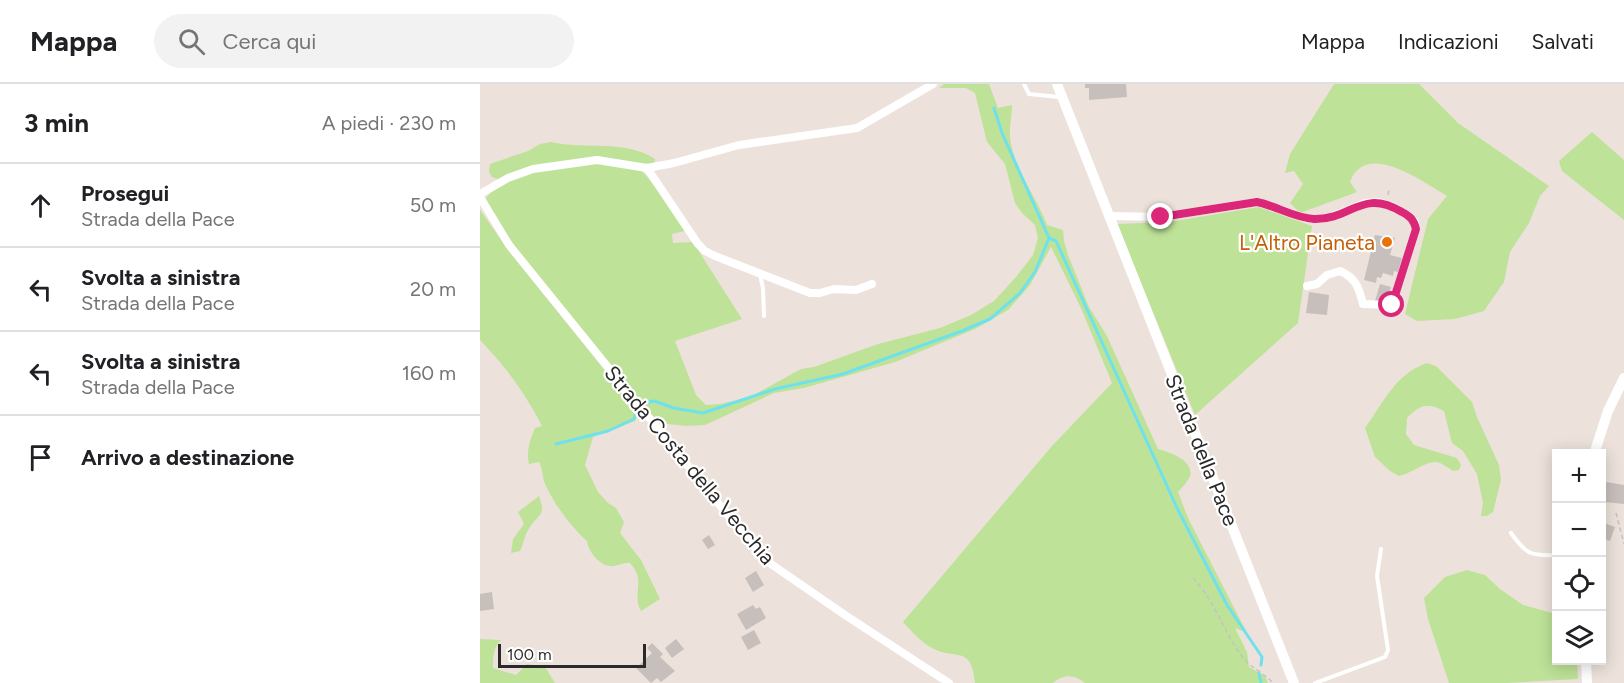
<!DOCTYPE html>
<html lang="it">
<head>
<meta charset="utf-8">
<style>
	:root { --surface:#fff; --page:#f2f2f2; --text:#202124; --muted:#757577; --line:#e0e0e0 }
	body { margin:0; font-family:Figtree,sans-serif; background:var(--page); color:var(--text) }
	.controls { position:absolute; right:18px; bottom:18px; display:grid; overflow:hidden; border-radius:0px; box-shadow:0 3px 15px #0003 }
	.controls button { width:54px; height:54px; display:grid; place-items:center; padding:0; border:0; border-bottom:2px solid var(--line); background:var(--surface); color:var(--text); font:30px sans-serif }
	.scale { position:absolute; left:18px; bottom:15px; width:148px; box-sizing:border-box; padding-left:6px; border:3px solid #2a2a2a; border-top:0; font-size:16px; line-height:21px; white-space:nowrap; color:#2a2a2a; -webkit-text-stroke:4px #fff; paint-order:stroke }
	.stop { position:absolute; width:18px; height:18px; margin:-14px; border:4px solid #db2777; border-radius:50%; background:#fff }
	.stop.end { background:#db2777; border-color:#fff; box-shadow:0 2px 6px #0008 }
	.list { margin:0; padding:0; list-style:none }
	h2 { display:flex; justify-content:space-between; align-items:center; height:78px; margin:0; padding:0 24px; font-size:26px }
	h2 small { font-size:20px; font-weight:400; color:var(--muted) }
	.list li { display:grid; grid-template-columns:39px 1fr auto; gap:18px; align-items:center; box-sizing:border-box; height:84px; padding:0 24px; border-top:2px solid var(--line) }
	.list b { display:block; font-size:22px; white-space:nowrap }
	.list p { margin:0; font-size:20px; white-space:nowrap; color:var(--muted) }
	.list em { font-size:20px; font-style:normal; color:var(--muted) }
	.icon { flex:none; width:33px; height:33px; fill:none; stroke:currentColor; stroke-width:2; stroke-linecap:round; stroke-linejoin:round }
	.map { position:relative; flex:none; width:1144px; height:599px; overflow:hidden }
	header { display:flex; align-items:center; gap:36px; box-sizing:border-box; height:84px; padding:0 30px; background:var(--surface); border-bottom:2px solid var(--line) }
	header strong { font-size:28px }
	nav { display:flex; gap:33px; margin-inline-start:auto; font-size:21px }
	.search { width:420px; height:54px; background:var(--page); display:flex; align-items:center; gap:15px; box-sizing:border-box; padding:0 21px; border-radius:33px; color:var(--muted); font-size:22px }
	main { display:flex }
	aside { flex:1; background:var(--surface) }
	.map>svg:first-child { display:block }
	.green { fill:#bee298 }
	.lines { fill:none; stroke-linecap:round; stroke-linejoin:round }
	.stream { stroke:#6fe1ed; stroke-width:3 }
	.building { fill:#c7bfbb }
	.path { stroke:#c3c3c3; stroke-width:1.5; stroke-dasharray:4.5 3; stroke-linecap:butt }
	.lane { stroke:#fff; stroke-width:4 }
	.street { stroke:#fff; stroke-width:8 }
	.secondary { stroke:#fff; stroke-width:10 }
	.route { stroke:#db2777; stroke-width:8 }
	.food-dot { fill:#e8710a; stroke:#fff; stroke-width:2 }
	.labels { text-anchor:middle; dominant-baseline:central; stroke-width:4.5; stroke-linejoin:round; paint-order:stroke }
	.food-label { font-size:21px; fill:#c56008; stroke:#fff; text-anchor:end }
	.street-label { font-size:21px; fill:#2a2a2a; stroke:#fff }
</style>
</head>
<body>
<header>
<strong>Mappa</strong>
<div class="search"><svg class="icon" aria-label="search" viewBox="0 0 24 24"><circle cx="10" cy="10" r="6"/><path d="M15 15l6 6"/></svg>Cerca qui</div>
<nav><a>Mappa</a><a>Indicazioni</a><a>Salvati</a></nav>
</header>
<main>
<aside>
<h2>3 min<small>A piedi · 230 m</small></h2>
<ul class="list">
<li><svg class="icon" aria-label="ahead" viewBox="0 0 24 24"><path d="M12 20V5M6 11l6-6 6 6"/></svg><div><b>Prosegui</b><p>Strada della Pace</p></div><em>50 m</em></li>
<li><svg class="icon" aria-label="left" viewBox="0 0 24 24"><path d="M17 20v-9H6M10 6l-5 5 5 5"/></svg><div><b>Svolta a sinistra</b><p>Strada della Pace</p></div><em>20 m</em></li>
<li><svg class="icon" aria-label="left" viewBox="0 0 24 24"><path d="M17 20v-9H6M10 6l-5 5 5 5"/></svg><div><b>Svolta a sinistra</b><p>Strada della Pace</p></div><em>160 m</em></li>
<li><svg class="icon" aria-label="arrive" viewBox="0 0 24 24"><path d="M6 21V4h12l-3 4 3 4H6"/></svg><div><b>Arrivo a destinazione</b></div></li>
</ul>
</aside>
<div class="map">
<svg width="1144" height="599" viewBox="0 0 1144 599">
	<rect width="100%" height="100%" fill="#ece2db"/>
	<path class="green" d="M464,0H509L518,24L532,21C532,32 529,43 530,54C534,85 556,112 567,141L583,146L584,157L588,171L609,223L627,252L678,365C689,368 714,376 710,392C708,397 702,404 698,408L708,434L767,549L755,544L767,568L769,583L785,592L788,599H605C594,590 583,590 573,599H495C491,560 477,577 452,564C441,558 431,547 423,538L572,362L632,299L601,224L571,163L550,201L528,226L495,245L415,278L324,304L294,309L225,341L206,342L179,339C120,266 51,197 5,115C11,108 18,102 26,97C51,83 131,74 158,85C170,91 196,134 205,147L192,150L193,159L213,158L262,235L195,257L216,311L226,321L240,320L270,313L321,285L334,283L398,260L460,244L491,231L514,217L536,193L553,171L558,154L555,141L542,129L535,119L525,80L507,58L495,9L486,4H459Z
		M854,0H939L978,39L1069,102L1060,112L1049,139L1030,168L1024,198L1004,227L975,235L937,237L925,230L948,135L967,112C944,99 886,55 870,98L877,108L820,129L810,119L823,100L814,87L805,89L810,70Z
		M1112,48L1144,76V136L1082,87L1079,77Z
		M71,58C104,66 145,55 175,75L174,80L164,82L123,74L43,86L18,95L12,93L9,88L10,80L48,67L60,60Z
		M779,123L832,142L818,239L715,331L637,140L689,138Z
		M0,126L32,171L158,328L155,337L113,353L105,381L118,408L128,419L136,424L144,438L140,449L161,476L180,515L161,527C151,510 167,497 150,479C143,478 137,483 130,482C119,481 108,467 107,457C89,441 75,421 65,400C62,393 63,385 59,378L49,380C46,368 50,355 55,344L62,342C45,309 26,283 0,256Z
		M947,279L956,282L992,318L997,333L1019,381L1021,396L1013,428L1007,432H1001L1003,419L997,390L983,367L972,359L964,327C947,318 940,321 927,334L926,350L934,361L977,374L981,381L979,386L973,387C969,384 964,381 960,379C949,374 933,389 919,392L910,387L895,373L885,344C904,318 915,290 947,279Z
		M59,412C66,432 60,428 50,443C45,449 44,459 40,467L31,469L33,455L44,440L38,428Z
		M987,486L1005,491L1020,505L1043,521L1076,530V576L1097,577L1098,595L1026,599H969L948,535L944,514L965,493Z
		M0,555L21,556C13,564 13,573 13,584L36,591L47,580L65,583L75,599H0Z"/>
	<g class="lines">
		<path class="stream" d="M569,154L576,157L697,424L747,521L782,573L781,581
			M166,319L174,317L194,324L223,329L295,305L363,290L482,247L510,235L540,209L555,188L569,154L522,49L514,24
			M76,360L128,347L154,335L157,327
			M779,589L781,599"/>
	</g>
	<path class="building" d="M605,0H646L647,13L609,16V4H605Z
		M895,151L915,154L910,171L922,174L918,188L914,187L913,192L903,189L901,194L897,193L896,199L884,196Z
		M900,200L911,203L906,220L895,217Z
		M829,208L849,211L847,231L826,229Z
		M1126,398L1144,401V420L1124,418Z
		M1124,439L1135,443L1130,457L1122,454Z
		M229,451L235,461L228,465L222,456Z
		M276,487L284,501L273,508L265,494Z
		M12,508L14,525L0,527V510Z
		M273,521L276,525L280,523L286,534L266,546L257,530Z
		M274,546L281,559L268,566L261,553Z
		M196,555L204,565L192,574L185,564Z
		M172,559L183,570L180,573L195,587L181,598L177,594L171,599L156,584L172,569L167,564Z"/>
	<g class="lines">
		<path class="path" d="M908,111L909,105
			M1136,429L1144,460
			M713,494C736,518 744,550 764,575C770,583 784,589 793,599"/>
		<path class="lane" d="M544,0L549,10L579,13
			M280,191L283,204L284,232
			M1031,449C1046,470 1050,472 1076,471
			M835,599L905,573L908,566L897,492L901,465"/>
		<path class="street" d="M167,84L218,160L225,167L235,172L330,209H340L354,205L376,206L392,200
			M0,110L28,94L53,85L117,76L167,84L194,79L259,61L377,44L453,0
			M0,113L29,161L268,456L291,480L365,531L469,599
			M630,132L681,133L777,118L826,134L836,135L851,133L885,119L899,118L914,123L929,132L935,138L936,145L912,221L883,220C879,204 876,194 860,187L847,191L837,200L827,202"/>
		<path class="secondary" d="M577,0L814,599
			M1114,370L1128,327L1144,294
			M1106,576L1107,599"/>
	</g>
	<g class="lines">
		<path class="route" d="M681,133L777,118C796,122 815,134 834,135C872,136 881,104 922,128C930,132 934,136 936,145L912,221"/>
	</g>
	<circle class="food-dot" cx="907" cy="158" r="6"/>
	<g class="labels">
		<g class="food-label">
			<text x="895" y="158">L'Altro Pianeta</text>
		</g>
		<g class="street-label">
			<text transform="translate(722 366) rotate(68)">Strada della Pace</text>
			<text transform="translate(210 381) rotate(50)">Strada Costa della Vecchia</text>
		</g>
	</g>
</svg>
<div class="controls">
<button>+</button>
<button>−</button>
<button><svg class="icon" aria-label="locate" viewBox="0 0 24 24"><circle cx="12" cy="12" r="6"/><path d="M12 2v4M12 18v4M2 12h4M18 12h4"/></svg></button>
<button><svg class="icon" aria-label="layers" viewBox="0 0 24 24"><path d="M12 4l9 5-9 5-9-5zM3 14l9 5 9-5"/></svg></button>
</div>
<div class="scale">100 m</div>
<div class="stop" style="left:912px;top:221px"></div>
<div class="stop end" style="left:681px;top:133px"></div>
</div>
</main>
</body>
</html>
